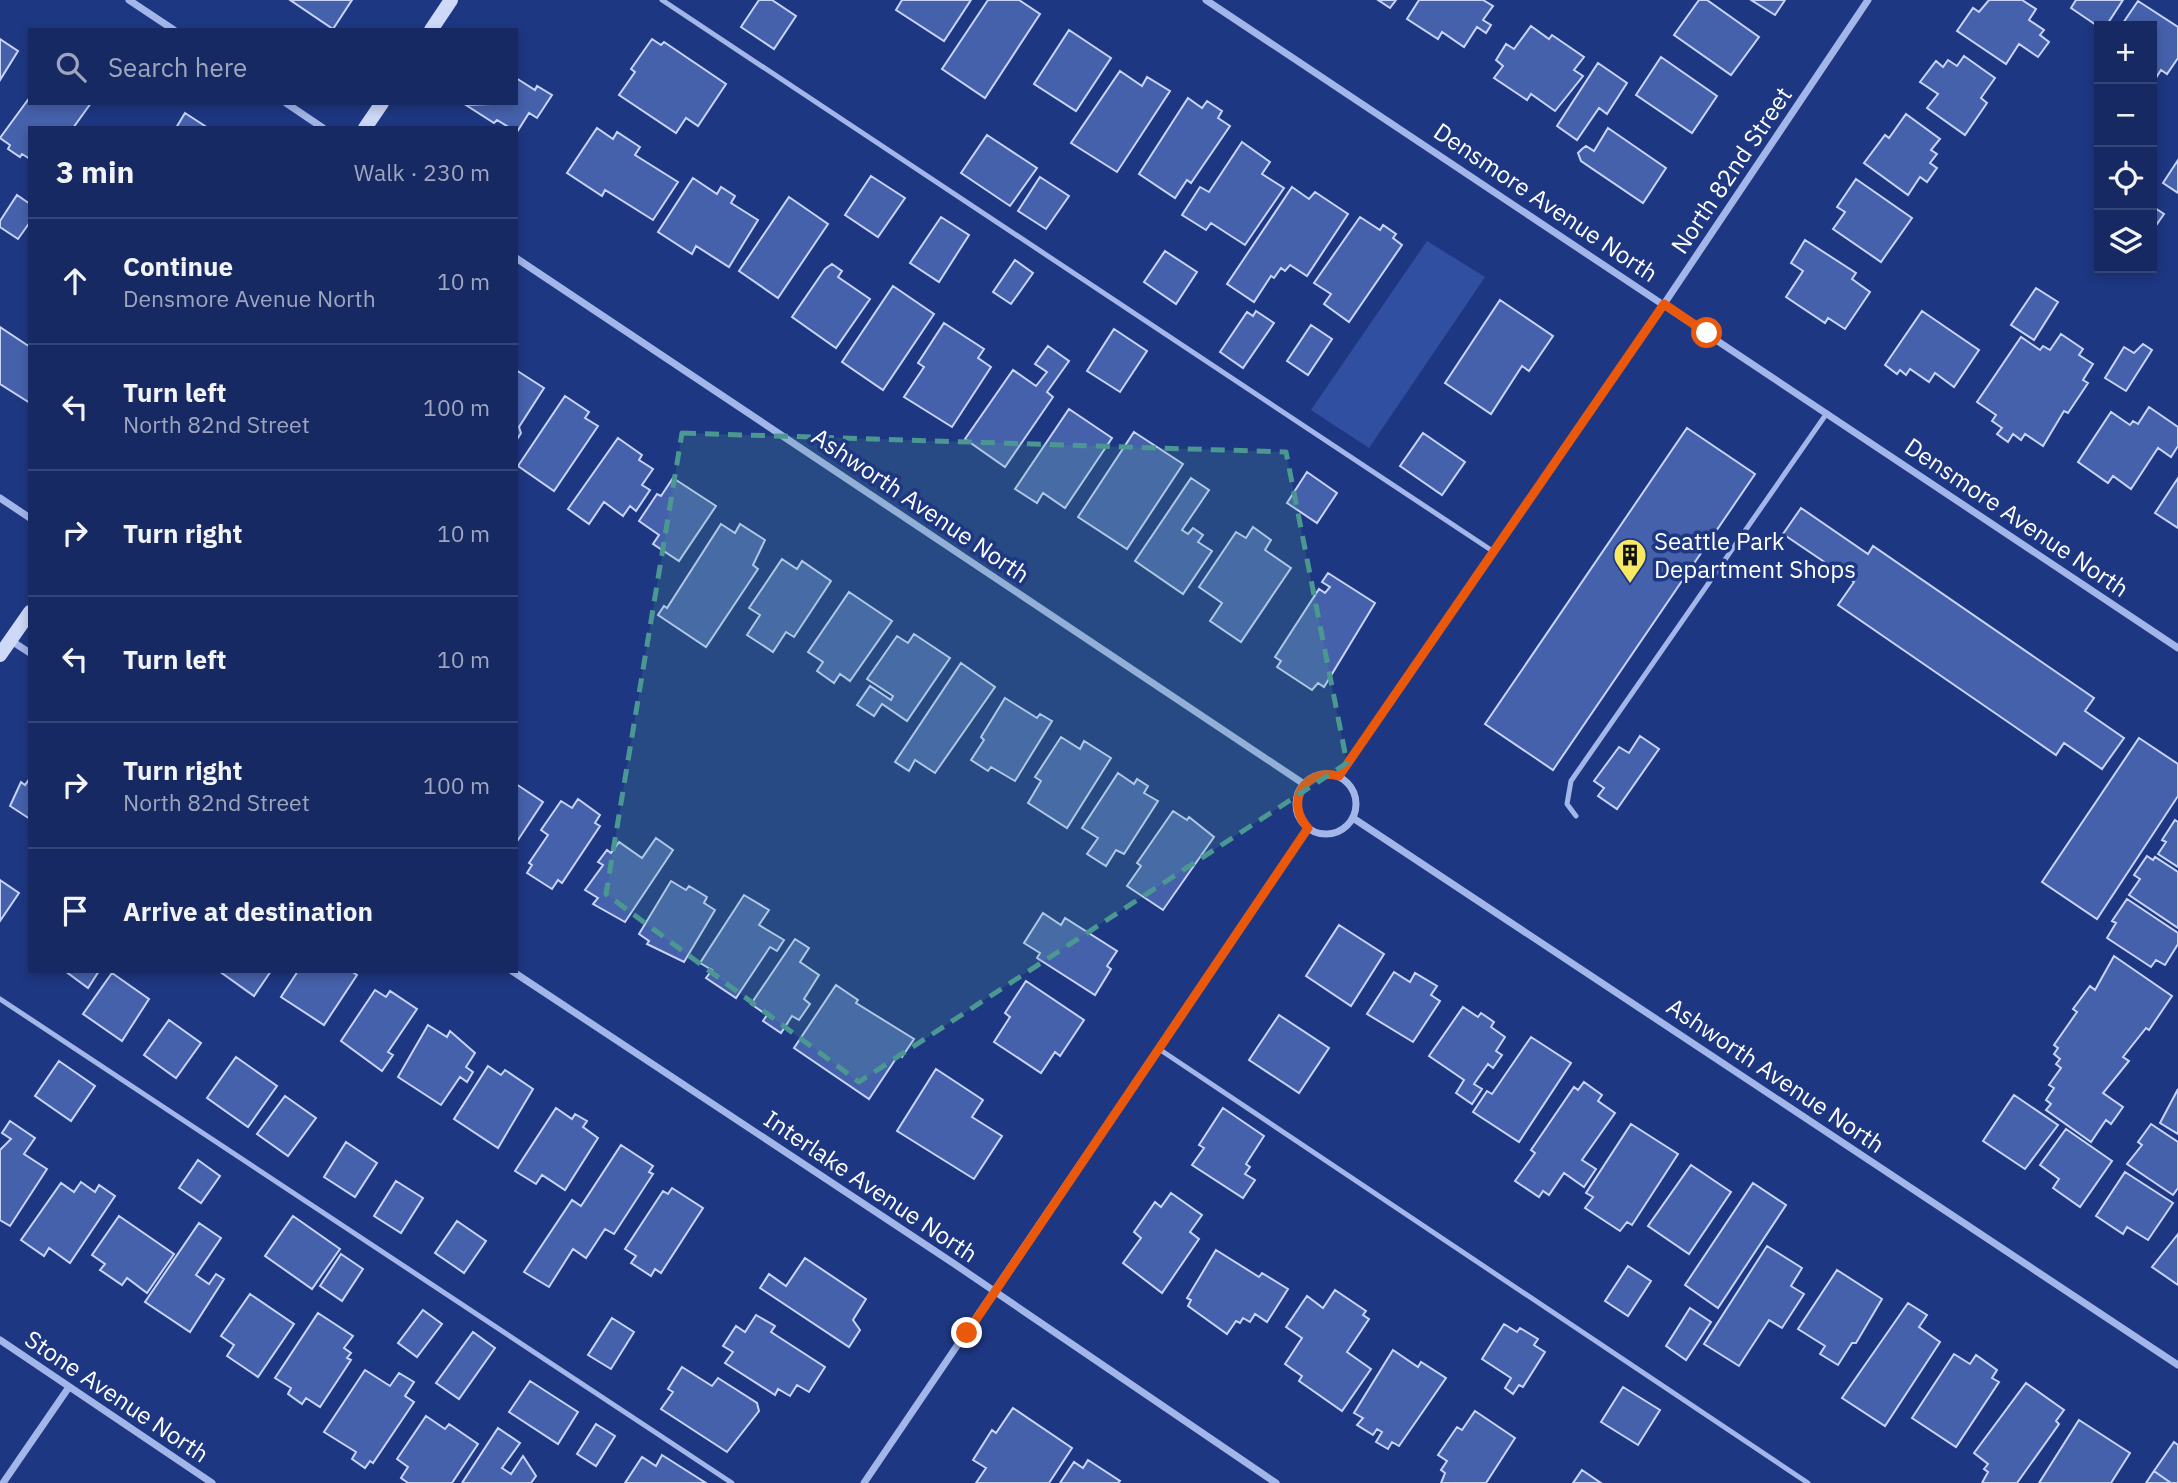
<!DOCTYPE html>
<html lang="en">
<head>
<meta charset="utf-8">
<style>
	:root { --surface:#162962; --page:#1f3168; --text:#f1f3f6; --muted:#9ea6be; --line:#354577 }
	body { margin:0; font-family:"IBM Plex Sans",sans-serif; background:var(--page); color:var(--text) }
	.controls { position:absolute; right:21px; top:21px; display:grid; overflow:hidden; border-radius:0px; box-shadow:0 4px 10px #0003 }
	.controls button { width:63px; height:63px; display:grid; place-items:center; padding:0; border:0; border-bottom:2px solid var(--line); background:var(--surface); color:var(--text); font:35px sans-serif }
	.stop { position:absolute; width:21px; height:21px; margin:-16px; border:5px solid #ea580c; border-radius:50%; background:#fff }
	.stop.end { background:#ea580c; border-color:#fff; box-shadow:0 2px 7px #0008 }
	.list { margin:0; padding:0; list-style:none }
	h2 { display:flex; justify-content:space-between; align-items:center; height:91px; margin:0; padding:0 28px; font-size:30px }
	h2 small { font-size:23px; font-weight:400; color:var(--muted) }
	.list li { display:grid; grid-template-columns:46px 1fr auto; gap:21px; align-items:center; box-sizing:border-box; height:126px; padding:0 28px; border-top:2px solid var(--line) }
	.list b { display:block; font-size:26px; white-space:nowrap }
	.list p { margin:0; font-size:23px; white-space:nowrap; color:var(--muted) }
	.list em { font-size:23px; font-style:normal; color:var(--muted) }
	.icon { flex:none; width:38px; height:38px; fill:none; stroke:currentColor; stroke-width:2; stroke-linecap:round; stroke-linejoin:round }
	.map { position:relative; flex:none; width:2178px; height:1483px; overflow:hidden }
	.search { position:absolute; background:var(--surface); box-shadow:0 4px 10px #0003; left:28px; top:28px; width:490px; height:77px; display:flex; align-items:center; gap:18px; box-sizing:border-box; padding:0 24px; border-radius:0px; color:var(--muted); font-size:26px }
	.panel { position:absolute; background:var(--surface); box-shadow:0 4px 10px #0003; left:28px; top:126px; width:490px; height:847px; border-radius:0px }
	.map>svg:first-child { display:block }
	.green { fill:#314fa0 }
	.building { fill:#4661ab; stroke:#c7d4f7; stroke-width:2 }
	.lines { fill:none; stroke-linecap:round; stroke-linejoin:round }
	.service { stroke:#a3b6e9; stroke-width:5 }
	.minor { stroke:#a3b6e9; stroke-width:7 }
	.secondary { stroke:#ced8f7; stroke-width:14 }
	.route { stroke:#ea580c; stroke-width:9 }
	.marked { fill:#4b9892; fill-opacity:0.2; stroke:#4b9892; stroke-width:5; stroke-dasharray:14 9; stroke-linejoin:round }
	.labels { text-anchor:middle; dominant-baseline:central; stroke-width:7; stroke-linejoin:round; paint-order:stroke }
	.street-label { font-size:24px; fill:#fff; stroke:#1e3782 }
	.poi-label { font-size:24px; fill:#fff; stroke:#1e3782; text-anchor:start }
</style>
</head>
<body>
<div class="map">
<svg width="2178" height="1483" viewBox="0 0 2178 1483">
	<rect width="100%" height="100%" fill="#1e3782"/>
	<path class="green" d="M1427,241L1485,277L1369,448L1311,410Z"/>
	<path class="building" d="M290,0H352L333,29Z
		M759,0H772L796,16L774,49L741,27Z
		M902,0H971L944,41L896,10Z
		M988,0H1019L1040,14L985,98L942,69Z
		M1378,0H1396L1390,8Z
		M1419,0H1483L1493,6L1483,20L1491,25L1486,33L1477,27L1464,47L1442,32L1438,39L1407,19Z
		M1699,0H1707L1759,37L1731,75L1674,35Z
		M1751,0H1785L1775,15Z
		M1989,0H2022L2036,9L2029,20L2044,30L2040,35L2049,42L2038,57L2019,44L2006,64L1957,31L1973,8L1979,12Z
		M2076,0H2123L2106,26L2099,27L2071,8Z
		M2138,1L2178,27V58L2167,74L2161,70L2152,84V26H2121Z
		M1531,26L1549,39L1552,35L1584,57L1574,70L1583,76L1555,111L1531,94L1527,100L1494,78L1503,66L1496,60L1506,44L1514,49Z
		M1069,30L1111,58L1076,111L1034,84Z
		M0,39L18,51L0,80Z
		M652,39L661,45L664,42L726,84L698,126L686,118L676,133L619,95L635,72L631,69Z
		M1964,56L1995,78L1981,98L1987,103L1965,135L1927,108L1938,94L1920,82L1936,61L1943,67L1948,60L1957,66Z
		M1661,57L1717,96L1692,133L1636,95Z
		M1598,63L1627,83L1607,114L1599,108L1577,140L1557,126Z
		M1120,71L1142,86L1147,77L1170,91L1117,172L1071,143Z
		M516,78L535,90L537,86L552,95L537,118L529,113L517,132L516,128H510L497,120L494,123L466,105L516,103Z
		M30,97V103H91L73,128H30V159L22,154L20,157L8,149L10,145L0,138Z
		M1188,98L1202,108L1207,101L1222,111L1218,118L1230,126L1191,183L1187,180L1175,198L1139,174Z
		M185,113L208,128H176Z
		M1906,114L1940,139L1931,150L1937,154L1930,163L1937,168L1927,182L1920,177L1908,195L1864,163L1885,135L1889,138Z
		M597,128L613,139L617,132L640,147L635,155L678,182L653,220L605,190L602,196L567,173Z
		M1608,128L1666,168L1643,203L1581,161L1578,153L1582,149L1586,146L1594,151Z
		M987,135L1037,168L1010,206L961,173Z
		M1242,142L1270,162L1262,174L1284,188L1245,245L1211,223L1206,230L1182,215L1200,187L1209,192Z
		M2178,160V193L2163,183Z
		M871,176L905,198L878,237L845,215Z
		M1040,177L1069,196L1046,229L1018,211Z
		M693,178L717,194L721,187L735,196L731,203L758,220L729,267L696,246L692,254L658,232Z
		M1856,179L1912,218L1881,262L1833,229L1845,212L1837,207Z
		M1292,187L1309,199L1315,192L1348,214L1307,276L1290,265L1285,271L1281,268L1274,278L1271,276L1254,302L1227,284Z
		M17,195L30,204V222L18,239L0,227V221Z
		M789,197L828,224L778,298L739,271Z
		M2152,206L2164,214L2152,231Z
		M941,217L969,235L939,282L910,263Z
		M1360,217L1380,230L1383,225L1396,234L1393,238L1402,245L1349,322L1324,304L1331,294L1314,283Z
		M1805,240L1856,273L1852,279L1870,292L1845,329L1828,318L1825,323L1786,297L1803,271L1791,263Z
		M1165,251L1197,272L1176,304L1144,282Z
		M1015,260L1033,273L1011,304L993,292Z
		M832,264L842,271L838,277L870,299L836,348L792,317L825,269Z
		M893,286L934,314L883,390L842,362Z
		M2036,288L2058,302L2034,340L2011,325Z
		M1500,300L1553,336L1529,371L1522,366L1491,414L1445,383Z
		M1256,311L1274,323L1243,368L1220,352L1247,312L1253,316Z
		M1922,311L1979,350L1954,387L1935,373L1929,382L1910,369L1906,375L1900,370L1897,374L1885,365Z
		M944,323L984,349L978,358L991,367L952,427L904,397L924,367L918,363Z
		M1311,325L1332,339L1308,375L1287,361Z
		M0,327L30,347V403L0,384Z
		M1114,329L1147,351L1120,392L1087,371Z
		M2061,334L2083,349L2079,355L2093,364L2083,380L2088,383L2068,413L2064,411L2043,446L2025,434L2021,440L2013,434L2008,442L1997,434L2002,428L1992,421L1996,415L1977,402L2021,337L2040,350L2043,346L2050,350Z
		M2143,344L2152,350L2126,391L2105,378L2124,347L2134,353Z
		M1048,346L1069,361L1047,392L1053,397L1005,467L965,439L1013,370L1036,386L1047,372L1035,364Z
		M516,370L544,388L519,427L521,433L516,441Z
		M565,396L589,412L585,418L598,426L554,491L518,466Z
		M2149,407L2178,427V446L2171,457L2158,448L2131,489L2113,476L2108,483L2078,462L2111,412L2130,425L2133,421L2138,424Z
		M1069,409L1112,438L1065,508L1043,493L1037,503L1015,489Z
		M1687,428L1755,474L1553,770L1485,724Z
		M1134,432L1183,464L1127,549L1078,517Z
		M1423,433L1465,462L1442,495L1400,466Z
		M618,438L642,455L639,460L653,469L642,485L650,490L636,511L630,506L623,516L604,502L589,524L568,509Z
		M1307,472L1337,493L1317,523L1287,503Z
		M673,478L716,506L679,561L653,544L659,535L639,521L657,494L661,496Z
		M1191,478L1209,490L1182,530L1188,534L1193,528L1203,535L1198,542L1212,551L1183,594L1135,561Z
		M2178,478V528L2155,513Z
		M1801,508L1868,554L1873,546L2094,698L2085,711L2124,738L2102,769L2064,743L2056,755L1838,605L1854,582L1783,534Z
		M721,524L735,533L740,524L765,540L753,565L758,569L706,647L658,615L664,606L667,608Z
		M1253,527L1271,540L1265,550L1291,568L1241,642L1210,621L1222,603L1199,587L1236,532L1246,538Z
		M782,559L797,569L802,561L831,581L794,637L786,632L773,652L747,635L760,615L749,608Z
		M1328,573L1375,603L1324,687L1318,683L1312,690L1277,667L1281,661L1275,657L1319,589L1325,593L1330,587L1322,582Z
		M849,592L892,621L850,681L840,674L834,683L817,671L823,662L808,652Z
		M914,634L950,658L907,721L882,704L874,716L857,705L870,686L891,700L893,696L867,679L897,636L908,643Z
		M961,663L995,687L935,773L915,760L909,771L895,762Z
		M1005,698L1037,718L1040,714L1052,721L1015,781L991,767L988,771L971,760L984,740L981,737Z
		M1640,736L1659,749L1617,809L1598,796L1604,788L1594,781L1619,747L1629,753Z
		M1061,737L1080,749L1084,741L1111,758L1067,828L1028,803L1041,781L1035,777Z
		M2139,738L2178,764V796L2097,919L2042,882Z
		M1118,773L1134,784L1137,779L1148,786L1144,793L1158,801L1124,854L1116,850L1106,866L1087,854L1098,838L1082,828Z
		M30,778V819L10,806L21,782L25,785Z
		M516,784L543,802L516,843Z
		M578,799L600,815L595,823L600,826L562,883L558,880L552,889L527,873L532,865L529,863L548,835L541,830L561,801L572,808Z
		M1173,811L1187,820L1189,817L1214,837L1163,910L1127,886L1141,866L1137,863Z
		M2175,820L2178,822V867L2158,854L2166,842L2162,840Z
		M656,838L673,850L625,922L593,904L598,898L585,890L603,865L598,862L607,850L611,853L619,842L642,858Z
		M2147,856L2153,860L2155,857L2178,872V928L2129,895L2140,879L2134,875Z
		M0,880L19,893L0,921Z
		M671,881L686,890L689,886L707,897L704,903L715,910L684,962L647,944L649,941L639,934Z
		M744,895L769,910L759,925L784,940L777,951L770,947L736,998L706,978L712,970L700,963Z
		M2127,899L2178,933V944L2165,965L2156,960L2151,967L2107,938L2116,923L2112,921Z
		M1043,913L1061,925L1065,918L1117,951L1107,966L1111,969L1095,995L1037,958L1040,953L1024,943Z
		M1339,925L1384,954L1351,1006L1306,976Z
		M795,939L809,948L800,962L819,975L804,999L810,1004L799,1020L792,1016L781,1033L763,1021L767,1015L751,1004Z
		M2114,956L2172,996L2149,1030L2146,1028L2123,1057L2129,1061L2103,1093L2123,1107L2111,1124L2106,1120L2091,1142L2046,1110L2051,1104L2046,1100L2054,1088L2049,1085L2061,1068L2056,1064L2060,1059L2054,1054L2058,1048L2054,1045L2077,1012L2073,1009L2090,986L2095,990Z
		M65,971H99L88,988Z
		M219,971H271L254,996Z
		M298,971H351L357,975L324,1025L281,997Z
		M1394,972L1410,982L1415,973L1437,986L1431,995L1440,1001L1413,1042L1367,1014Z
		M112,973L149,999L122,1041L83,1014Z
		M1026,981L1084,1020L1060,1056L1055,1052L1041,1073L994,1042L1010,1017L1005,1013Z
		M836,985L858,1000L856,1003L914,1039L902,1057L899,1054L869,1099L794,1048Z
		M375,990L386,997L390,991L417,1009L388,1052L393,1055L382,1071L341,1041Z
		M1463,1007L1478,1017L1481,1013L1494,1022L1491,1027L1505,1037L1496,1051L1502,1055L1493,1068L1488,1064L1474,1084L1482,1089L1472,1104L1456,1093L1464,1080L1429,1056Z
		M1279,1015L1329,1048L1299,1093L1249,1060Z
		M169,1020L201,1043L176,1078L144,1055Z
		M428,1025L447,1037L450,1031L475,1053L466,1067L473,1072L467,1082L460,1077L441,1105L398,1077Z
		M1531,1037L1571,1063L1519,1142L1473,1112L1487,1091L1492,1094Z
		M236,1057L277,1086L248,1127L207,1098Z
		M59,1061L95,1086L71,1121L35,1096Z
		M488,1066L501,1075L505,1070L533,1089L498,1148L454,1119Z
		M936,1069L983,1100L972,1117L1002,1136L974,1179L897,1131Z
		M1584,1082L1602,1095L1598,1101L1615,1113L1582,1160L1596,1169L1584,1187L1564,1173L1549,1195L1543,1191L1539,1197L1515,1181L1535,1153L1531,1150L1574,1087L1578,1090Z
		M2178,1089V1134L2160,1123Z
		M2014,1095L2058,1125L2025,1169L1983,1141Z
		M285,1096L316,1118L288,1156L257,1134Z
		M556,1108L572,1119L575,1114L587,1121L583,1127L598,1138L565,1190L542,1175L536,1184L515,1171Z
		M1223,1108L1264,1136L1246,1164L1250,1167L1245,1174L1255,1180L1243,1198L1192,1165L1204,1148L1199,1145Z
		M10,1121L35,1138L24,1154L47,1169L10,1226L0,1220V1150L11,1139L2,1133Z
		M1631,1124L1678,1154L1632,1225L1627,1222L1620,1231L1585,1208L1593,1197L1586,1193Z
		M2151,1124L2178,1142V1188L2173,1195L2127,1164L2142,1145L2138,1142Z
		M2066,1129L2112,1161L2080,1207L2053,1188L2059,1179L2040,1165Z
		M346,1142L377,1163L355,1197L324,1177Z
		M621,1145L653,1166L649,1172L653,1174L614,1234L605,1229L586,1258L573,1249L549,1287L524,1272L572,1200L581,1206Z
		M198,1160L220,1176L201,1203L179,1188Z
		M1691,1165L1731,1192L1689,1254L1648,1226Z
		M2125,1172L2173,1203L2148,1240L2127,1227L2123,1234L2096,1216Z
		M396,1181L423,1198L401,1233L374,1216Z
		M81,1182L95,1192L99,1185L115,1196L70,1263L49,1248L44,1256L21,1240L61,1183L74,1192Z
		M1753,1183L1786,1205L1718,1308L1685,1285Z
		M672,1188L703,1208L661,1273L655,1269L651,1276L631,1263L636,1256L625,1249L663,1191L668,1194Z
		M1171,1193L1202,1215L1190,1232L1199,1239L1162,1293L1123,1263L1141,1238L1134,1232L1155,1202L1161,1207Z
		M119,1216L174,1254L147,1293L127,1278L122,1285L100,1270L105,1264L92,1255Z
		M293,1216L340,1249L312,1289L265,1256Z
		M457,1221L486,1241L464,1273L435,1253Z
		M199,1223L221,1238L196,1275L209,1284L216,1274L224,1279L190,1332L145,1302Z
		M2178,1234V1285L2152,1267Z
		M1767,1246L1802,1268L1791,1286L1804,1294L1782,1328L1769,1320L1739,1366L1704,1344Z
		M1216,1250L1259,1277L1262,1273L1288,1289L1267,1322L1255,1314L1250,1322L1243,1318L1240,1323L1236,1321L1227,1334L1188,1306L1191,1300L1187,1298Z
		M341,1254L363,1269L342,1301L320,1286Z
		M805,1258L866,1299L853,1320L860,1330L849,1347L760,1288L769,1274L786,1286Z
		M1628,1266L1651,1281L1628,1316L1605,1301Z
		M1837,1270L1882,1299L1856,1343H1852L1838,1365L1820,1354L1825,1346L1798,1329Z
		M1335,1290L1366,1311L1363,1315L1369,1319L1347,1352L1371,1369L1342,1411L1299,1381L1302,1376L1285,1364L1302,1338L1286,1327L1307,1296L1323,1308Z
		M250,1294L294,1324L258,1377L227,1356L234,1345L221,1336Z
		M1908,1303L1927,1315L1919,1327L1940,1342L1885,1426L1842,1398Z
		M1690,1308L1711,1322L1686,1360L1666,1346Z
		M423,1310L442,1324L417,1357L398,1343Z
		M318,1313L353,1336L344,1348L351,1353L347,1358L351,1360L320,1407L306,1398L302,1404L288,1394L291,1388L275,1378Z
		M756,1315L775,1326L771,1332L825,1367L809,1392L797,1385L790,1396L778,1389L775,1395L725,1363L733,1352L723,1346L736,1326L745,1332Z
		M612,1318L634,1332L611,1369L588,1355Z
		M1504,1324L1517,1332L1520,1328L1538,1339L1534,1345L1545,1352L1523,1387L1519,1385L1513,1394L1505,1388L1511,1378L1482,1359Z
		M473,1332L495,1348L459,1399L436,1383Z
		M1393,1350L1418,1367L1421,1362L1446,1378L1399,1446L1392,1442L1388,1449L1376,1442L1382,1432L1377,1429L1373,1435L1357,1425L1363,1418L1354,1413Z
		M1954,1354L1970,1364L1976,1355L1997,1370L1992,1378L1999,1382L1956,1447L1912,1418Z
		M682,1367L712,1386L718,1378L757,1403L759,1411L727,1452L661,1409L673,1392L668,1389Z
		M365,1370L390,1386L399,1373L414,1382L405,1396L414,1402L373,1463L370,1461L365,1468L352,1459L356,1452L324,1432Z
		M530,1381L578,1412L558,1444L509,1412Z
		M2026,1383L2064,1410L2056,1421L2059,1424L2017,1483H1982L1988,1472L1984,1469L1988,1464L1974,1453Z
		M1623,1387L1660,1410L1638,1445L1601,1422Z
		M1013,1408L1072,1448L1049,1483H976L986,1468L973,1460L992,1430L996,1433Z
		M1475,1411L1515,1438L1486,1483H1441L1445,1473L1441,1470L1447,1461L1438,1455L1457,1427L1462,1430Z
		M426,1416L445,1429L449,1424L478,1444L452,1483H408L401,1478L408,1467L397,1459Z
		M2079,1420L2130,1453L2111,1483H2039Z
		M596,1424L615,1436L596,1466L577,1454Z
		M498,1428L520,1443L502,1468L511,1474L523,1456L536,1476L531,1483H462Z
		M2174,1442L2178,1445V1483H2171L2154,1471Z
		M662,1455L706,1483H625L642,1457L656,1466Z
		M1088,1460L1120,1481L1118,1483H1060L1074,1462L1083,1468Z
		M1582,1470L1601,1483H1573Z
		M2154,1471L2171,1483H2146Z"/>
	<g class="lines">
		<path class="service" d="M662,0L1494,552
			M1576,816L1567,804L1571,781L1827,413
			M0,999L732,1483
			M1159,1049L1808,1483"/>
		<path class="minor" d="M129,0L174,30
			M1206,0L2178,648
			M286,103L323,128
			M516,258L1304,784
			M0,498L30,518
			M10,640L30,653
			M1296 804a30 30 0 1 1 60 0a30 30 0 1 1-60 0Z
			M1339,776L1664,304L1868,0
			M1353,818L2178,1365
			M512,971L953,1263L1276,1483
			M0,1340L212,1483
			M3,1483L69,1387
			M864,1483L1308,828"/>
		<path class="secondary" d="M431,30L451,0
			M365,128L382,103
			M0,655L30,612"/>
	</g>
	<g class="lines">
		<path class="route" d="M967,1333L1308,828C1284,802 1305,767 1339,776L1664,304L1707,333"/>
	</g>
	<path class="marked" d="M682,433L1286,452L1347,763L859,1082L606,894Z"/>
	<defs>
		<symbol id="building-pin" viewBox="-11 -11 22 30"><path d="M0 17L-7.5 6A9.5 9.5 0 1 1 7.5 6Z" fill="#f9e962" stroke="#1e3782"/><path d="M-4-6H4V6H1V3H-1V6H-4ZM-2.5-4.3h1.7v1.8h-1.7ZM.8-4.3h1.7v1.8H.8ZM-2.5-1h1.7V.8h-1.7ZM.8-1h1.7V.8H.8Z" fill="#111"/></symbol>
	</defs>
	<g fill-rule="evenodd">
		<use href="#building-pin" x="1611" y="536" width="38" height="52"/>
	</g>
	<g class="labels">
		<g class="street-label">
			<text transform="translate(1731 170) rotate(-56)">North 82nd Street</text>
			<text transform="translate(1546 202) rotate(34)">Densmore Avenue North</text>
			<text transform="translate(921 505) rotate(34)">Ashworth Avenue North</text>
			<text transform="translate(2017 517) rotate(34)">Densmore Avenue North</text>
			<text transform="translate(1776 1075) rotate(34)">Ashworth Avenue North</text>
			<text transform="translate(871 1186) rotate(34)">Interlake Avenue North</text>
			<text transform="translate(117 1396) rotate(34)">Stone Avenue North</text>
		</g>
		<g class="poi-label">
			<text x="1654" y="541">Seattle Park<tspan x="1654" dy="28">Department Shops</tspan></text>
		</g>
	</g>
</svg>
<div class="controls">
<button>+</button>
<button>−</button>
<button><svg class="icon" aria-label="locate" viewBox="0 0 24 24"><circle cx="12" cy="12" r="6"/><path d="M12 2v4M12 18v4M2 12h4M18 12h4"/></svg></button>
<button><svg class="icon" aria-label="layers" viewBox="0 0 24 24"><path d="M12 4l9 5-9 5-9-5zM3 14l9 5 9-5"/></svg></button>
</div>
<div class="stop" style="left:1707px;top:333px"></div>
<div class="stop end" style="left:967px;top:1333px"></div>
<div class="search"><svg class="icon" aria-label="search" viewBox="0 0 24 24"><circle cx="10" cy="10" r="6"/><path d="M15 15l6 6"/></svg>Search here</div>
<section class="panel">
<h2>3 min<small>Walk · 230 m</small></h2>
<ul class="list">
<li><svg class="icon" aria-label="ahead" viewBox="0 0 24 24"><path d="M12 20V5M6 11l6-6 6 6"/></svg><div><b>Continue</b><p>Densmore Avenue North</p></div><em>10 m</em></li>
<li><svg class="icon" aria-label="left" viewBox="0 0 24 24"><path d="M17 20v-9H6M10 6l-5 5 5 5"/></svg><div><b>Turn left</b><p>North 82nd Street</p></div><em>100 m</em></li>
<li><svg class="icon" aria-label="right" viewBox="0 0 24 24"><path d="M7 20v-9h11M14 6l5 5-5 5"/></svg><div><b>Turn right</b></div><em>10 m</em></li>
<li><svg class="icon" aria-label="left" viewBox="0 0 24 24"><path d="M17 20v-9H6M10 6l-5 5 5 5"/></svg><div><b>Turn left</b></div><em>10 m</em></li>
<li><svg class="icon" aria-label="right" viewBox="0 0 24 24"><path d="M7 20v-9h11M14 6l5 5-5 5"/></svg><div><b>Turn right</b><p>North 82nd Street</p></div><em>100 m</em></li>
<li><svg class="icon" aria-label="arrive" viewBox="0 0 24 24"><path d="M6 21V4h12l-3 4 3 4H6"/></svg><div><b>Arrive at destination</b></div></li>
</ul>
</section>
</div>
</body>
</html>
